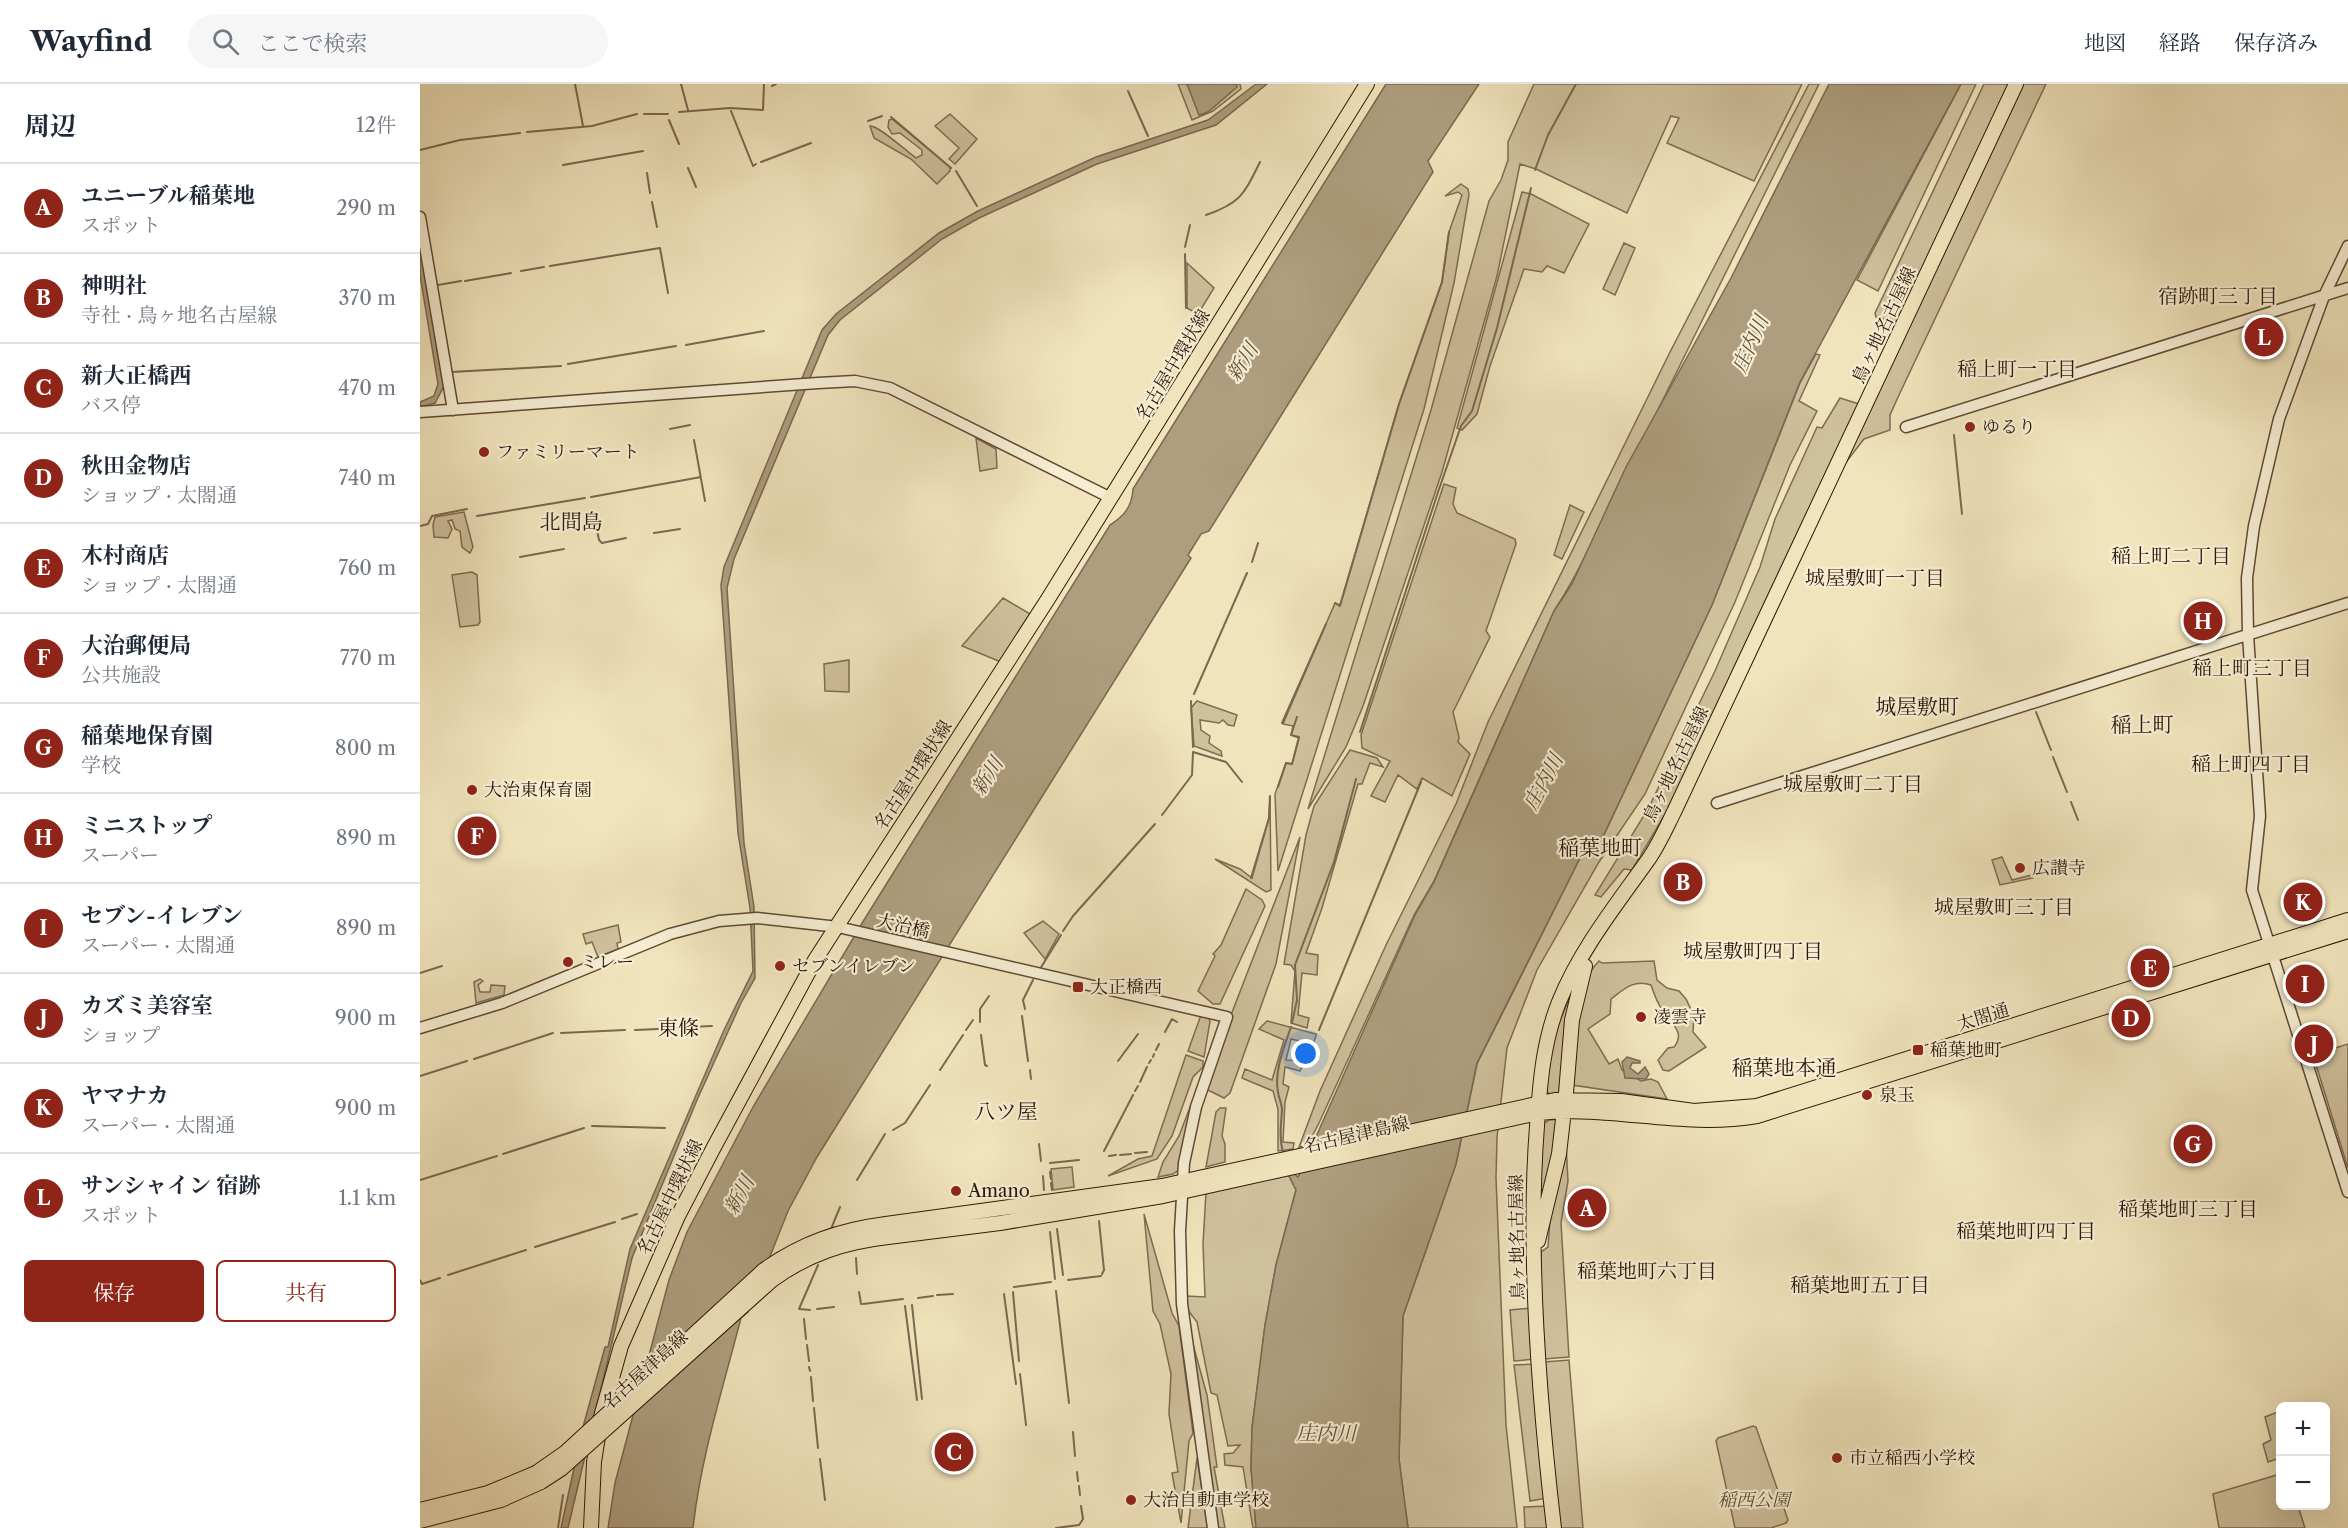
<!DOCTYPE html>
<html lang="ja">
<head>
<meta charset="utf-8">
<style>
	:root { --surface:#fff; --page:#f6f6f7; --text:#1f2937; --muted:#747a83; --line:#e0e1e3; --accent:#8f2418 }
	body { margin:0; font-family:"Libre Caslon Text","Noto Serif JP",serif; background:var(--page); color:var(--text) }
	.controls { position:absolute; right:18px; bottom:18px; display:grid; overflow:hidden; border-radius:9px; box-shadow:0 6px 24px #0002 }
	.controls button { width:54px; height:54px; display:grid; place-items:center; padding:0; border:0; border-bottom:2px solid var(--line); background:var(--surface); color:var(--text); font:30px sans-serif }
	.you { position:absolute; left:886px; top:970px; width:21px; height:21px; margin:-15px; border:4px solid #fff; border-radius:50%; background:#1a73e8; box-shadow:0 0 0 9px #1a73e833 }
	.badge { display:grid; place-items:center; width:39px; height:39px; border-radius:50%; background:var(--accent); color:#fff; font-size:20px; font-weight:700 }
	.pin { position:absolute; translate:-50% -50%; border:3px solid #fff; box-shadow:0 2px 6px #0006 }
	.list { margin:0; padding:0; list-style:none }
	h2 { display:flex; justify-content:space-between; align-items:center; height:78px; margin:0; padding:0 24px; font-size:26px }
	h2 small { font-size:20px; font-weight:400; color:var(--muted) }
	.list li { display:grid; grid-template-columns:39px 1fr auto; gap:18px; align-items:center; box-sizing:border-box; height:90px; padding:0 24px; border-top:2px solid var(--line) }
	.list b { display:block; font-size:22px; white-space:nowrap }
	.list p { margin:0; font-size:20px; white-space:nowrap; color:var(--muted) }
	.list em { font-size:20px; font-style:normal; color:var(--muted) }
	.actions { display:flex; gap:12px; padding:18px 24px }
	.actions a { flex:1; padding:14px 0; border:2px solid var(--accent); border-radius:9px; text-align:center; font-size:21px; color:var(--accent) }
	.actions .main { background:var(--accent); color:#fff }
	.icon { flex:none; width:33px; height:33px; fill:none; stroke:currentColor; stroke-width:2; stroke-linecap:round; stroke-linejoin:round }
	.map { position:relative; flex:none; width:1928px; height:1444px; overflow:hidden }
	header { display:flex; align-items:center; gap:36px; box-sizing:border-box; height:84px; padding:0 30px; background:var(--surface); border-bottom:2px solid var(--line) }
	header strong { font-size:28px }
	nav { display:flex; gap:33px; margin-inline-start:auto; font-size:21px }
	.search { width:420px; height:54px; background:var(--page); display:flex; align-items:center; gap:15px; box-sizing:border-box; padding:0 21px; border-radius:33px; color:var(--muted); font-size:22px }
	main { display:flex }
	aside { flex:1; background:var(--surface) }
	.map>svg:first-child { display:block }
	.green { fill:#d0c19d; stroke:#7e6c52; stroke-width:1.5 }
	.water { fill:#ae9e7f; stroke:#7a684f; stroke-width:1.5 }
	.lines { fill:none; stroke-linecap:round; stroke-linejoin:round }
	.stream { stroke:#7a684f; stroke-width:2 }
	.minor-casing { stroke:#5d4a35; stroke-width:13 }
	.major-casing { stroke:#2c1708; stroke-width:16 }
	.minor { stroke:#f6edd3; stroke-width:10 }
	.major { stroke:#f1e4bc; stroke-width:14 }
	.major-bridge-casing { stroke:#2c1708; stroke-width:16; stroke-linecap:butt }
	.major-bridge { stroke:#f1e4bc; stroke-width:14 }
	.poi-dot { fill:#8f2418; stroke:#f6edd3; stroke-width:2 }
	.labels { text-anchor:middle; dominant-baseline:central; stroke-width:4.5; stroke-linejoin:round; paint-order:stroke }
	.street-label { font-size:18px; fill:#2c1708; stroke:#f6edd3 }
	.poi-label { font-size:18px; fill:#2c1708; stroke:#f6edd3; text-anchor:start }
	.park-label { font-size:18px; font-style:italic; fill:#5d4a35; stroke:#f6edd3 }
	.neighbourhood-label { font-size:20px; fill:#2c1708; stroke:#f6edd3 }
	.water-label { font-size:20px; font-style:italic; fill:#604d38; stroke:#f6edd3 }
	.quarter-label { font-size:21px; fill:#2c1708; stroke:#f6edd3 }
</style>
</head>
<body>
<header>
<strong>Wayfind</strong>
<div class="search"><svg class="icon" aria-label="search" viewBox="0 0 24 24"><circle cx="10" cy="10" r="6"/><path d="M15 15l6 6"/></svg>ここで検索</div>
<nav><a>地図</a><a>経路</a><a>保存済み</a></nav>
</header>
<main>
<aside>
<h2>周辺<small>12件</small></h2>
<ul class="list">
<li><span class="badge">A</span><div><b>ユニーブル稲葉地</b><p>スポット</p></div><em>290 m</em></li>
<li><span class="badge">B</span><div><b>神明社</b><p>寺社 · 鳥ヶ地名古屋線</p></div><em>370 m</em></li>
<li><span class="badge">C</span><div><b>新大正橋西</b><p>バス停</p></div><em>470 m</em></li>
<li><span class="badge">D</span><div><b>秋田金物店</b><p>ショップ · 太閤通</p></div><em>740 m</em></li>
<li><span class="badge">E</span><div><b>木村商店</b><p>ショップ · 太閤通</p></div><em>760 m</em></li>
<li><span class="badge">F</span><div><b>大治郵便局</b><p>公共施設</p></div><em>770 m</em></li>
<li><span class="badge">G</span><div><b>稲葉地保育園</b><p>学校</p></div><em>800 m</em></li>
<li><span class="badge">H</span><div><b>ミニストップ</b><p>スーパー</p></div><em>890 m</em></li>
<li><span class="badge">I</span><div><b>セブン-イレブン</b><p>スーパー · 太閤通</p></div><em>890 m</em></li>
<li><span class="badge">J</span><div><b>カズミ美容室</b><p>ショップ</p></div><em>900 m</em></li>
<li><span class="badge">K</span><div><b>ヤマナカ</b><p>スーパー · 太閤通</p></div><em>900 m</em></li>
<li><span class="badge">L</span><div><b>サンシャイン 宿跡</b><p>スポット</p></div><em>1.1 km</em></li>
</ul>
<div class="actions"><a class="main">保存</a><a>共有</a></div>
</aside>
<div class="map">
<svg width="1928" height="1444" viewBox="0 0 1928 1444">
	<rect width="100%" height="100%" fill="#f1e4bc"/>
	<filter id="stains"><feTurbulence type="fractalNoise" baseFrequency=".00333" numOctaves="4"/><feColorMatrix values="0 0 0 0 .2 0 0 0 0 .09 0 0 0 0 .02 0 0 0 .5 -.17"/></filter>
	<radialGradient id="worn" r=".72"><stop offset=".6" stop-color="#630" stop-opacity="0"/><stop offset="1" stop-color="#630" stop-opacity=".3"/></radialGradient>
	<path class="green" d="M758,0H820L821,5L793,27L772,36Z
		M1114,0H1382L1334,97L1247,59L1259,34L1251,32L1207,129L1116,85L1100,80L1077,192L1022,388L943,622L926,663L888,725L1011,326L1069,117L1081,96L1088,76V58Z
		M1389,0H1399L1226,350C1192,407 1171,471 1134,527L1014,797L994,831L899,1039L887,1062L879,1063L900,1007L966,861L1036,720L1068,638L1250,268Z
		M1541,0H1556L1458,207L1437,196Z
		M1564,0H1590L1478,238L1456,233L1455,229Z
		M1602,0H1626L1479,311L1470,331V346L1444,355L1420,386Z
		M530,30L557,55L535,80L529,75L539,64L515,42Z
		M472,35L530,83V87L517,100L491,75L454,54L450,42C458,41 486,67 496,74L502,71V66L480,49L472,50L468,43L469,36Z
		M1041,100L1048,105L1049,111L1034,199L1004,325L858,787L855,710L866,679L872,680L879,654L871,651L873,642L863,640L915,519L920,521L979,320L1022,198L1029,148L1042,111L1038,108L1025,112Z
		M1102,108L1111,110L1169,140L1144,189L1127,182L1122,188L1104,185L1070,282L1057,330L1042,346L1037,344Z
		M1204,159L1215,164L1195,211L1183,205Z
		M767,179L794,204L778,230L767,224Z
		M1396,270L1400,271L1379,317L1397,327L1370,381L1315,518L1225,710L1179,778L1117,886L1087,964L1077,1053L1076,1094L1086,1341L1097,1444H988L979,1375L983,1232L1036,1080L1057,980L1160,774L1180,759L1292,521L1380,299Z
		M1420,314L1439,320L1247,727L1212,786L1204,785L1181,813L1175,811L1228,725L1295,587L1340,483L1355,435L1397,343L1402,344Z
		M556,354L576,365L577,384L560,387Z
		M1024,400L1036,404L1033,420L1037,429L1095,455L1096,460L1066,547L1070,553L1033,628L1039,653L1038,658L1050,670L1032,712L1002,694L997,705L978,691L965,718L951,712L970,677L942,664L941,651Z
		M1150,421L1164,428L1142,475L1134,471Z
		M44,428L53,463L50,469L42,463L40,447L35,445L32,436L28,437L32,445L28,454L14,453L13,441L15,433Z
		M52,488L57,491L60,538L58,541L40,543L32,491Z
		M583,514L610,530L581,578L542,562Z
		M429,576V608L405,607L404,580Z
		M777,617L817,631L814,642L808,641L803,636L799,639L780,636L781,646L790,652L789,659L801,667L802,672L774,662L771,624Z
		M930,666L957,674L963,683L950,679L942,700H938L902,824L886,869L898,871L897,891L882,889L878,931L889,934L887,944L871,939L875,887L871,881L864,880L886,751L894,722Z
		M850,712L851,806L846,808L795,775L820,785L832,794L849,734Z
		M880,753L856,880L810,1009L804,1014L786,1005L797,967Z
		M1582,773L1592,796L1612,791L1613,794L1580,801L1572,776Z
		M826,805L842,816L845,822L800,920H793L778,907L795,872L793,870L801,861Z
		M623,837L639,850L625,875L604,849Z
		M198,841L201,858L197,859L198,865L178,873L172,858L166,860L163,850Z
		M1179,877L1182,879L1234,877L1237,896L1247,904L1259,907L1266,915L1274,932L1273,948L1286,963L1249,987L1243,986L1238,976L1248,964L1254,963C1266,948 1251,940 1243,927C1237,919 1234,910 1231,901C1214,895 1204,905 1191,915L1190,930L1168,945L1189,980L1198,975L1202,986L1221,997L1231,995L1238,998L1247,1015L1152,1001C1155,963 1151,906 1179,877Z
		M60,895L63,897L58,901L60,908H70L71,901L85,902L84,911L56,919L54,898Z
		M1155,900L1142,1009L1129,1010L1125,1004L1132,956Z
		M781,931L788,933L790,937L784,973L768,967Z
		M847,937L896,950V952L893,960L871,955L866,976L885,977L880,987L865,983L863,1000L869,1003L865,1018L863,1058L874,1059L873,1065L858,1067V1025L853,1007L822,994L825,985L852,996L864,956L839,945Z
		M1928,960V1084L1893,971Z
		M766,971L783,977V983L773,993L752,1052L737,1075L688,1092L718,1075L732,1072Z
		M777,1005L760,1085L753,1090L738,1093L743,1078L759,1052Z
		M800,1024H806L802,1052L805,1060V1078L786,1083L796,1028Z
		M1139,1035L1135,1070L1118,1139L1122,1041L1129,1036Z
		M1146,1059L1148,1097L1141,1139L1149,1273L1124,1275L1119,1190L1121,1168L1128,1163L1130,1136Z
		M652,1083L654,1103L633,1106L631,1085Z
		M868,1090L876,1106L856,1181L845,1241L832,1344L831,1384L836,1444H833L823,1383L805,1381L804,1370L813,1369L820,1361L808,1362L797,1311L791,1309L777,1238L767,1225V1212L785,1213L783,1160L786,1108Z
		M724,1130L752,1229L759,1242L773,1349L769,1357L761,1439L752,1389L758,1388L749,1330L751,1290L740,1240L733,1227Z
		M1111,1224L1116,1275L1094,1277L1090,1226Z
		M769,1246L787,1311L797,1383H794L805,1444H797Z
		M1149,1276L1163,1444H1138L1124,1278Z
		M1116,1280L1127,1414L1110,1417L1094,1281Z
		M1860,1327V1374L1848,1378L1843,1360L1851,1356L1845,1333Z
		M1333,1342L1336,1343L1368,1436L1366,1439L1351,1444H1315L1296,1357L1298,1354Z
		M777,1374L788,1444H768Z
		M1860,1390V1422H1878L1885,1444H1799L1793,1410Z
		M1128,1422L1130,1444H1105L1104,1423Z"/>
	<path class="water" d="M767,0H816L817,3L788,28L779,31Z
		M836,0H847L796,41L677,80L559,134L522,155L420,236L408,251L314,475L307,504L324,759L334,823L335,894L321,919L277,1016L212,1174L148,1444H141L163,1343L185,1263H188L210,1165L304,946L333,887L330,824L318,749L301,501L304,483L402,246L416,230L519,149L558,127L676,73L788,36Z
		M966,0H1059L1008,77L1013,88L789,447L781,450L768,471L771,474L397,1073L368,1127L328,1228L321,1234C303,1304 281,1372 273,1444H188L195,1399L249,1196L267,1148L333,1023L444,836L690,441C704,432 712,423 713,405Z
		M1409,0H1541L1380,298L1292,521L1180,759L1160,774L1057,979L1036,1080L983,1232L979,1375L988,1444H836L831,1384L832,1344L845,1241L856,1181L876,1106L868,1090L871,1087L878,1093L995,831L1014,798L1134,527L1152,500L1206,383L1311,194Z
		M0,157L24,302L15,319L0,323V318L14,312L18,300L0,191Z
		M1207,973L1220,977V979H1212L1210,984L1218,990L1225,983L1229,990L1226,995L1205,994L1202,978Z"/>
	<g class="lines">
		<path class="stream" d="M155,0L163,42
			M261,0L268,26
			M352,2L356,0
			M708,7L728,52
			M311,27L333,82L336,80
			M259,28L310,24L343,26L344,0
			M224,30H248
			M471,33L531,84
			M249,36L259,60
			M448,37L462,32
			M107,48L172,42L217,30
			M0,66L40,56L100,49
			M341,78L391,59
			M143,81L223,67
			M268,84L276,103
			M1115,86L1128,51L1156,0
			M536,87L557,122
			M227,89L230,109
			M232,118L237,143
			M786,131C821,119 824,110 840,78
			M765,163L770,141
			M765,170L766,224
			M130,182L240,164L248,209
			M101,187L124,183
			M45,197L91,189
			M18,201L41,197
			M266,261L344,247
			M148,280L256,262
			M31,288L141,282
			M250,345L270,341
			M1534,351L1542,430
			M274,356L285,417
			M171,413L281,393
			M57,432L165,414
			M175,436L179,456L182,459L206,454
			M0,442L8,440L12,432L47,425
			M234,449L260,445
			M100,473L144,465
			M832,478L838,459
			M915,519L920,522L979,320L1022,198L1029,148
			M774,610L827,489
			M771,617L773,663
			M1616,628L1631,666
			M862,639L906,540
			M940,648L1017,411L1041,342L1052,327L1077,244L1111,104
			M1633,673L1647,708
			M858,703L866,679L872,680L879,653L871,651L877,633
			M1651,718L1658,736
			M742,731L772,691L773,668L806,678L822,698
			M831,794L849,734L850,712
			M643,847L653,832L735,740
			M620,885L641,851
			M0,889L22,882
			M605,925L603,916L613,896
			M602,932L608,977
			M560,938V925L569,912
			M872,939L877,916L875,881L914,778L936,695
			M247,944L292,942
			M215,946L238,945
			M546,946L553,936
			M899,946L1001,698
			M745,948L752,935L757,938
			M141,949L205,946
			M561,951L565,981L567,982
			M736,966L739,960
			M733,973L734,970
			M54,975L133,949
			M698,977L718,950
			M729,979L731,976
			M520,986L543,951
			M610,986L611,995
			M0,992L47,977
			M720,998L727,983
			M715,1007L718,1002
			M172,1042L245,1044
			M473,1046L485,1039L510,1001
			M619,1060L621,1077
			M684,1067L713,1011
			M715,1069L727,1068
			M863,1069C859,1054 861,1041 862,1026C862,1020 859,1015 858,1008C854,987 864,963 871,943
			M83,1070L164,1044
			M700,1071L711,1070
			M689,1072L696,1071
			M630,1079L659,1076
			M630,1088L631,1095
			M623,1092L624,1106
			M0,1096L77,1072
			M437,1096L465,1050
			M631,1099L632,1106
			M202,1135L217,1130
			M679,1137L684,1186L682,1190
			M411,1145L420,1123
			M637,1145L643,1191
			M630,1148L635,1195
			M115,1163L195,1138
			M436,1174L437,1190
			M28,1191L106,1166
			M0,1196L2,1200L20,1194
			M648,1196L681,1192
			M594,1203L631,1198
			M636,1207L649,1319
			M439,1208L441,1220
			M593,1208L599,1277
			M584,1210L596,1300
			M517,1211L533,1210
			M498,1214L513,1212
			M443,1220L483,1215
			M492,1221L502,1315
			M485,1222L497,1316
			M397,1225L414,1223
			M390,1226L379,1225L398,1181
			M384,1235L386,1255
			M387,1261L389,1277
			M389,1283L390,1287
			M600,1290L606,1341
			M391,1293L393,1317
			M394,1324L398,1364
			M653,1348L655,1372
			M400,1375L405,1416
			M657,1388L658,1397
			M659,1402L660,1411
			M138,1444L143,1411
			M636,1444L659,1441L663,1435L661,1422"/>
		<defs>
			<path id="minor" d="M0,133L33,326
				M1928,162L1904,212L1859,335L1834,442L1827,494L1828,551L1840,732L1832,806L1928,1108
				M0,328L398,299L435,297L470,304L691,414
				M1486,343L1928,204
				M1297,719L1928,519
				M0,944L82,919L250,850L299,837L337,834L418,843L807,933L776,1023L764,1079L760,1147L762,1220L793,1444"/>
			<path id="major" d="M1146,1009L1152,936L1165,882
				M466,1140L742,1102L1135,1016L1201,1017L1274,1027L1337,1022L1928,836
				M468,1153L580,1139L743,1112L1118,1029C1193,1021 1262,1045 1337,1032L1928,847
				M1118,1157L1139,1070L1143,1035
				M0,1426L68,1409L116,1389
				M0,1437L81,1416L121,1398
				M171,1444L174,1378L181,1333L201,1262L258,1132L294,1063L395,876L628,515L947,0
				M1134,1444C1119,1316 1107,1170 1117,1042C1120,999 1123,958 1139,918C1160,866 1196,821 1228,776C1238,762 1246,744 1254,728L1596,0"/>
		</defs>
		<use href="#minor" class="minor-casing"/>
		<use href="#major" class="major-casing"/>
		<use href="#minor" class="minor"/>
		<use href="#major" class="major"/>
		<defs>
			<path id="major-bridge" d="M116,1389L146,1368L344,1186C382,1159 420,1146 466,1140
				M121,1398L141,1385L352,1196C388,1170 424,1158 468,1153"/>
		</defs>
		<use href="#major-bridge" class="major-bridge-casing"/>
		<use href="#major-bridge" class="major-bridge"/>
	</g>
	<g class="poi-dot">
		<circle cx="1550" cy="343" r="6"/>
		<circle cx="64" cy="368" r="6"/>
		<circle cx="52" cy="706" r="6"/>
		<circle cx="1600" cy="784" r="6"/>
		<circle cx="148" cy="878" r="6"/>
		<circle cx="360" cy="882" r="6"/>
		<rect x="652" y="897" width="12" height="12" rx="3"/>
		<circle cx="1221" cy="933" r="6"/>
		<rect x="1492" y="960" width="12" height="12" rx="3"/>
		<circle cx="1447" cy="1011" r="6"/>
		<circle cx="536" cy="1107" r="6"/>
		<circle cx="1417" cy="1374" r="6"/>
		<circle cx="711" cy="1416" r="6"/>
	</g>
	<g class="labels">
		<g class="street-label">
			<text transform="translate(1464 241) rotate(-65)">鳥ヶ地名古屋線</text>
			<text transform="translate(753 281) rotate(-59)">名古屋中環状線</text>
			<text transform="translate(1256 680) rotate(-64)">鳥ヶ地名古屋線</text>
			<text transform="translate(493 691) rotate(-57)">名古屋中環状線</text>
			<text transform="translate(483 842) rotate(13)">大治橋</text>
			<text transform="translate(1563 933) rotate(-17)">太閤通</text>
			<text transform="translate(936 1051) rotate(-13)">名古屋津島線</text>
			<text transform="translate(250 1113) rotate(-64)">名古屋中環状線</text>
			<text transform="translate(1097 1153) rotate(-91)">鳥ヶ地名古屋線</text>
			<text transform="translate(225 1286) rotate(-42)">名古屋津島線</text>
		</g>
		<g class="poi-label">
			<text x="1562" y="343">ゆるり</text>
			<text x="76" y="368">ファミリーマート</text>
			<text x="64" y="706">大治東保育園</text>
			<text x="1612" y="784">広讃寺</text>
			<text x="160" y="878">ミレー</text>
			<text x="372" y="882">セブンイレブン</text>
			<text x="670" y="903">大正橋西</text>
			<text x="1233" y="933">凌雲寺</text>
			<text x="1510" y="966">稲葉地町</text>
			<text x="1459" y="1011">泉玉</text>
			<text x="548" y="1107">Amano</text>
			<text x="1429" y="1374">市立稲西小学校</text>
			<text x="723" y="1416">大治自動車学校</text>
		</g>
		<g class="park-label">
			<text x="1334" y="1416">稲西公園</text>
		</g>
		<g class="neighbourhood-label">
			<text x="1798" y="212">宿跡町三丁目</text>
			<text x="1597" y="285">稲上町一丁目</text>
			<text x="1751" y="472">稲上町二丁目</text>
			<text x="1455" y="494">城屋敷町一丁目</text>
			<text x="1832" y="584">稲上町三丁目</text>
			<text x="1831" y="680">稲上町四丁目</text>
			<text x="1433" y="700">城屋敷町二丁目</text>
			<text x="1584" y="823">城屋敷町三丁目</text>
			<text x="1333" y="867">城屋敷町四丁目</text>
			<text x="1768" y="1125">稲葉地町三丁目</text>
			<text x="1606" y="1147">稲葉地町四丁目</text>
			<text x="1227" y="1187">稲葉地町六丁目</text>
			<text x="1440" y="1201">稲葉地町五丁目</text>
		</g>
		<g class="water-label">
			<text transform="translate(1330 260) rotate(-66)">庄内川</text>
			<text transform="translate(822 278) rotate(-58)">新川</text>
			<text transform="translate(567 692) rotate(-58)">新川</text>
			<text transform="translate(1123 698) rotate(-62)">庄内川</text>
			<text transform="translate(319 1111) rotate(-61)">新川</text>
			<text x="906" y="1349">庄内川</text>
		</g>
		<g class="quarter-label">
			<text x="151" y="437">北間島</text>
			<text x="1497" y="622">城屋敷町</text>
			<text x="1722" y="640">稲上町</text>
			<text x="1180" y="763">稲葉地町</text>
			<text x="258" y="943">東條</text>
			<text x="1364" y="983">稲葉地本通</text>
			<text x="586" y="1027">八ツ屋</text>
		</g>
	</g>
	<rect width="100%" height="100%" filter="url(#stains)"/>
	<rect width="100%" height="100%" fill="url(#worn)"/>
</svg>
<div class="controls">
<button>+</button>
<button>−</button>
</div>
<div class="you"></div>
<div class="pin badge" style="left:1167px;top:1124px">A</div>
<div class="pin badge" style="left:1263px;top:798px">B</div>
<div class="pin badge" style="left:534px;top:1368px">C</div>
<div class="pin badge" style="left:1711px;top:934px">D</div>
<div class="pin badge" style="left:1730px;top:884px">E</div>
<div class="pin badge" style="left:57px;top:752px">F</div>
<div class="pin badge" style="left:1773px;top:1060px">G</div>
<div class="pin badge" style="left:1783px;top:537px">H</div>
<div class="pin badge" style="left:1885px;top:900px">I</div>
<div class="pin badge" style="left:1894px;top:960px">J</div>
<div class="pin badge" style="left:1883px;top:818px">K</div>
<div class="pin badge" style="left:1844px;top:253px">L</div>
</div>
</main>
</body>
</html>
